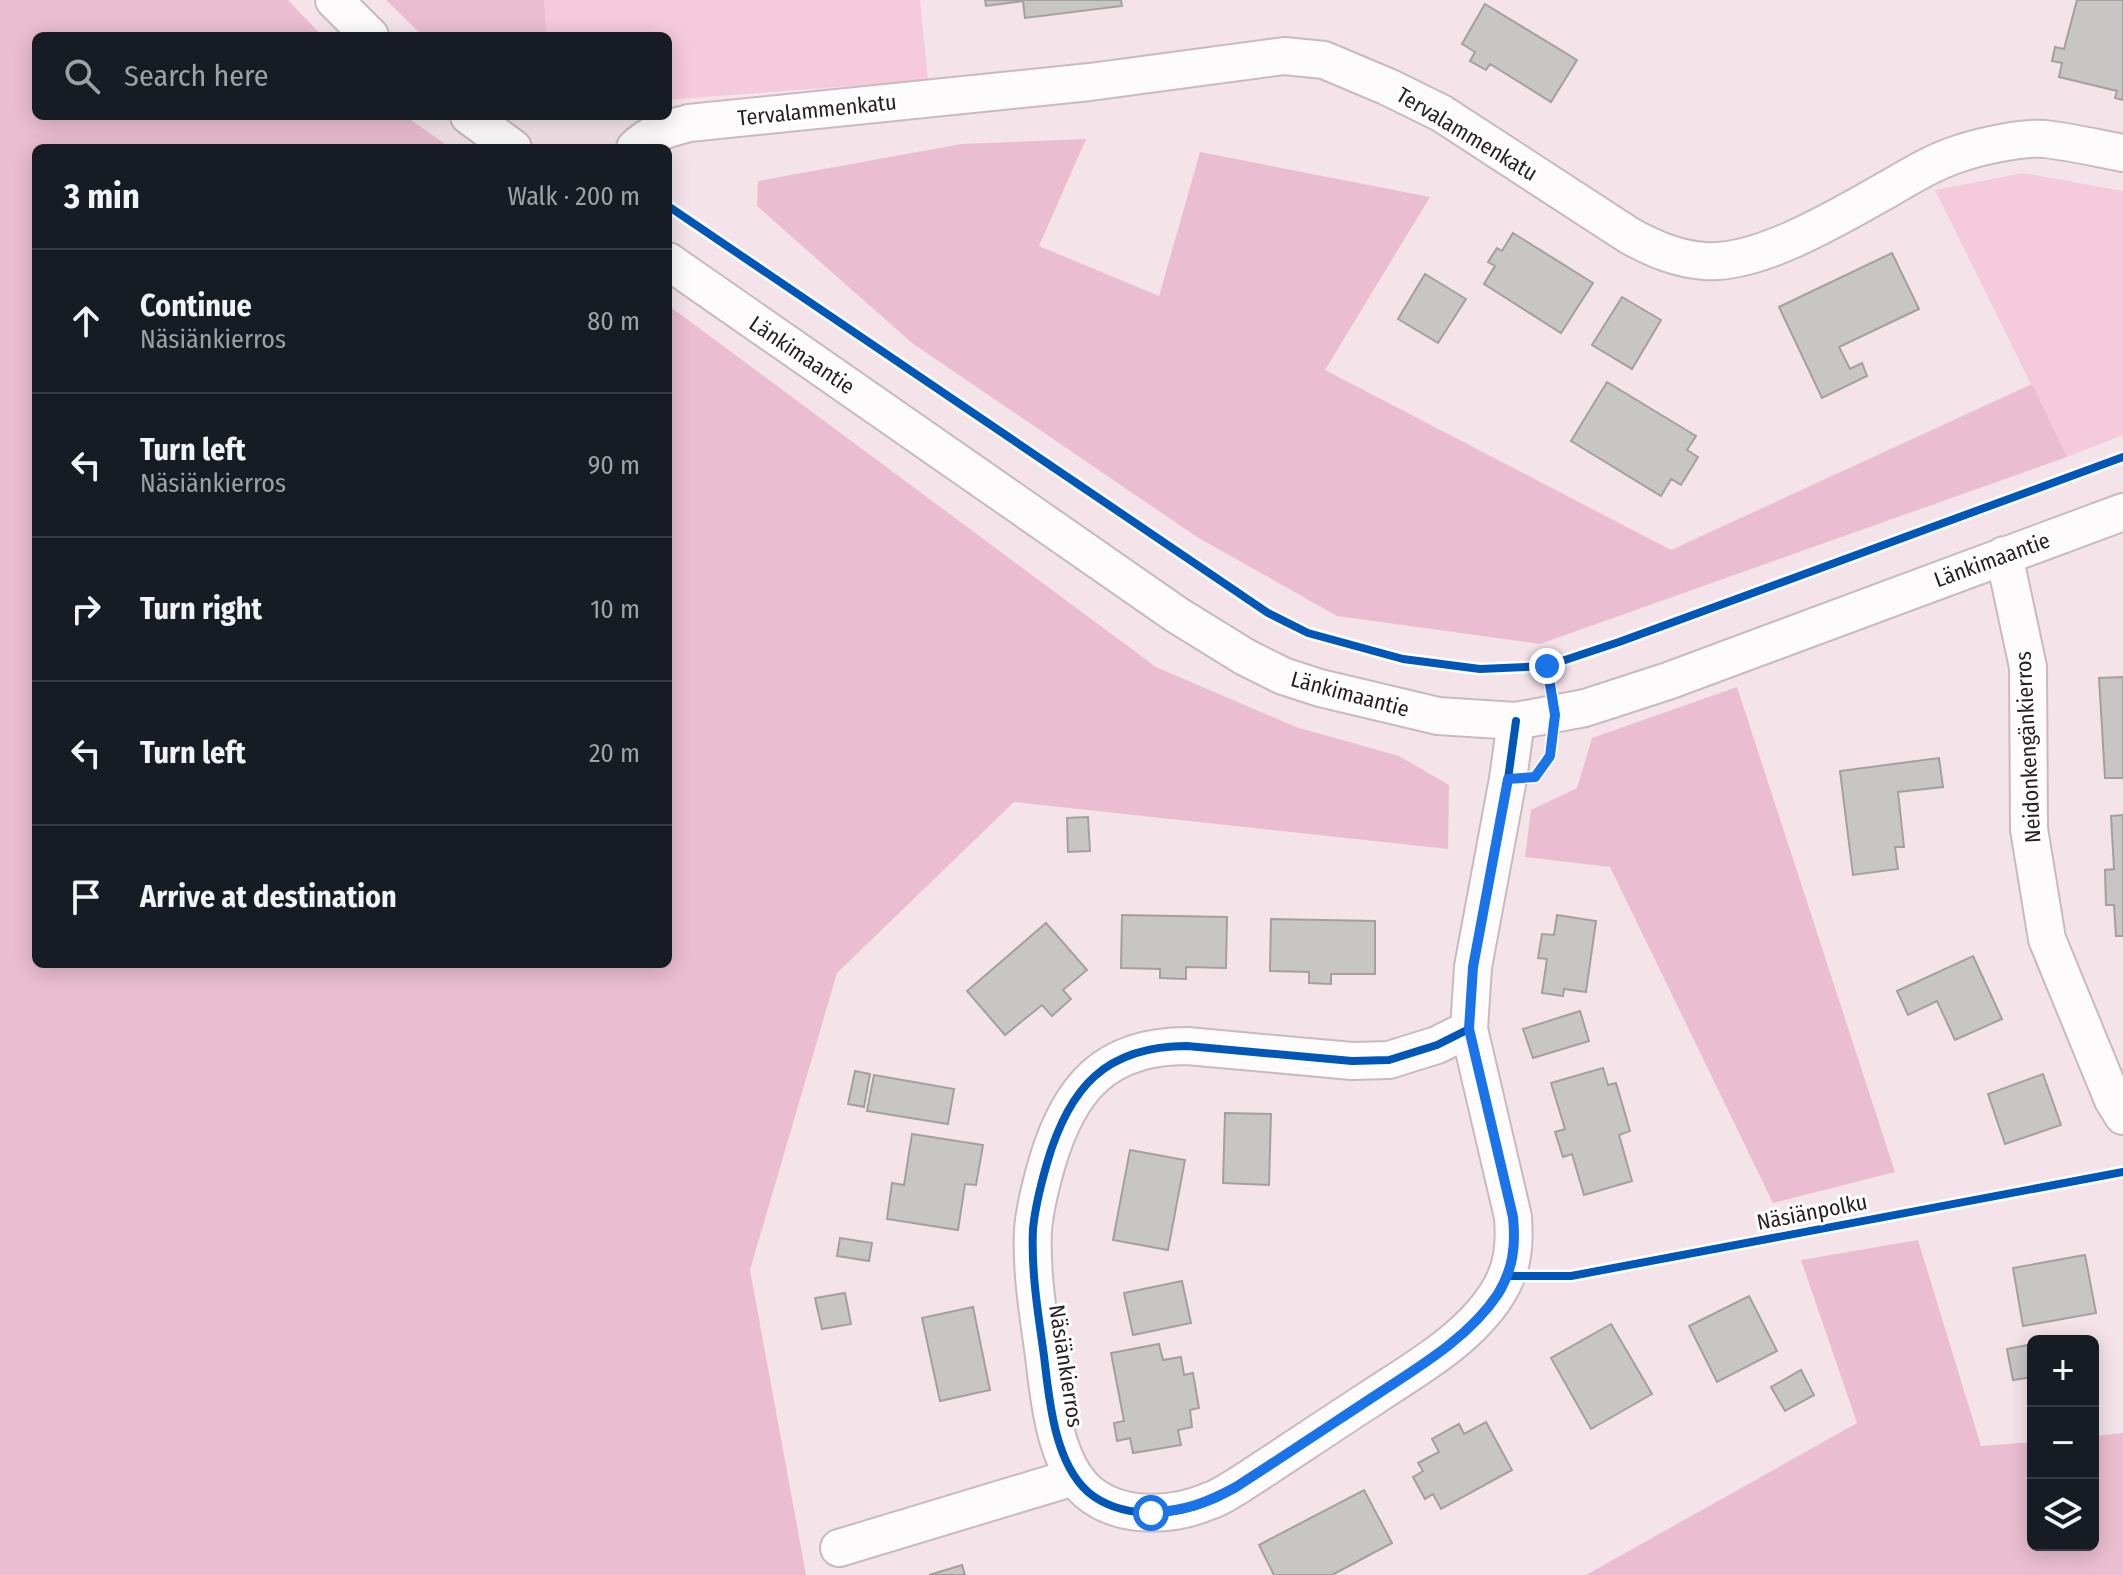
<!DOCTYPE html>
<html lang="en">
<head>
<meta charset="utf-8">
<style>
	:root { --surface:#171b24; --page:#20242c; --text:#f1f3f6; --muted:#9ea1a6; --line:#363941 }
	body { margin:0; font-family:"Fira Sans Condensed",sans-serif; background:var(--page); color:var(--text) }
	.controls { position:absolute; right:24px; bottom:24px; display:grid; overflow:hidden; border-radius:12px; box-shadow:0 4px 20px #0003 }
	.controls button { width:72px; height:72px; display:grid; place-items:center; padding:0; border:0; border-bottom:2px solid var(--line); background:var(--surface); color:var(--text); font:40px sans-serif }
	.stop { position:absolute; width:24px; height:24px; margin:-18px; border:6px solid #1a73e8; border-radius:50%; background:#fff }
	.stop.end { background:#1a73e8; border-color:#fff; box-shadow:0 2px 8px #0008 }
	.list { margin:0; padding:0; list-style:none }
	h2 { display:flex; justify-content:space-between; align-items:center; height:104px; margin:0; padding:0 32px; font-size:34px }
	h2 small { font-size:26px; font-weight:400; color:var(--muted) }
	.list li { display:grid; grid-template-columns:52px 1fr auto; gap:24px; align-items:center; box-sizing:border-box; height:144px; padding:0 32px; border-top:2px solid var(--line) }
	.list b { display:block; font-size:30px; white-space:nowrap }
	.list p { margin:0; font-size:26px; white-space:nowrap; color:var(--muted) }
	.list em { font-size:26px; font-style:normal; color:var(--muted) }
	.icon { flex:none; width:44px; height:44px; fill:none; stroke:currentColor; stroke-width:2; stroke-linecap:round; stroke-linejoin:round }
	.map { position:relative; flex:none; width:2123px; height:1575px; overflow:hidden }
	.search { position:absolute; background:var(--surface); box-shadow:0 4px 20px #0003; left:32px; top:32px; width:640px; height:88px; display:flex; align-items:center; gap:20px; box-sizing:border-box; padding:0 28px; border-radius:12px; color:var(--muted); font-size:30px }
	.panel { position:absolute; background:var(--surface); box-shadow:0 4px 20px #0003; left:32px; top:144px; width:640px; height:824px; border-radius:12px }
	.map>svg:first-child { display:block }
	.green { fill:#f5cadb }
	.forest { fill:#eabed0 }
	.building { fill:#c7c6c5; stroke:#a3a09f; stroke-width:2 }
	.lines { fill:none; stroke-linecap:round; stroke-linejoin:round }
	.street-casing { stroke:#c8bac0; stroke-width:40 }
	.street { stroke:#fdfbfc; stroke-width:36 }
	.cycleway-casing { stroke:#fff; stroke-width:13 }
	.cycleway { stroke:#0057b8; stroke-width:8 }
	.route { stroke:#1a73e8; stroke-width:10 }
	.labels { text-anchor:middle; dominant-baseline:central; stroke-width:6; stroke-linejoin:round; paint-order:stroke }
	.street-label { font-size:22px; fill:#2a1d22; stroke:#fff }
</style>
</head>
<body>
<div class="map">
<svg width="2123" height="1575" viewBox="0 0 2123 1575">
	<rect width="100%" height="100%" fill="#f4e4ea"/>
	<path class="green" d="M544,0H920L928,80L668,100V36H547Z
		M2023,173L2123,191V435L2067,457L1935,190Z"/>
	<path class="forest" d="M0,0H288L322,36H36V116H405L451,148H36V964H668V305L1156,667L1296,727L1399,756L1449,785L1448,849L1014,802L837,973L750,1270L806,1575H0Z
		M386,0H544L547,36H423Z
		M1086,139L1039,246L1159,296L1200,152L1430,197L1325,370L1671,550L2032,384L2067,457L1540,644L1337,616L1197,537L912,343L757,206L758,181L961,144Z
		M1737,687L1895,1172L1773,1203L1610,867L1525,857L1531,810L1577,788L1592,738Z
		M1918,1240L1981,1446L2033,1442V1545H2093V1436L2123,1433V1575H1586L1857,1423L1801,1260Z"/>
	<path class="building" d="M985,0H1121L1122,6L1025,18L1023,1L986,6Z
		M2077,0H2123V100L2115,98L2117,91L2059,77L2062,63L2052,61L2055,47L2064,49Z
		M1485,4L1577,60L1551,102L1490,64L1486,70L1470,61L1475,52L1462,44Z
		M1513,233L1593,283L1561,333L1484,284L1495,266L1488,262L1497,248L1502,251Z
		M1892,253L1919,309L1839,347L1850,369L1862,363L1867,376L1822,398L1779,307Z
		M1425,274L1466,299L1438,343L1398,319Z
		M1622,297L1661,320L1632,369L1592,345Z
		M1607,382L1696,436L1687,450L1698,457L1681,485L1671,479L1661,496L1571,441Z
		M2123,677V778H2105L2099,678Z
		M1939,758L1943,787L1898,792L1904,847H1895L1898,869L1853,875L1840,771Z
		M2123,815V936H2116L2114,905H2106L2105,870L2114,869L2111,816Z
		M1088,817L1090,851L1068,852L1067,818Z
		M1122,915L1227,917L1226,968L1186,967V979L1160,978V969L1121,968Z
		M1557,915L1596,921L1586,992L1564,989L1563,996L1542,993L1547,959L1538,958L1542,934L1554,935Z
		M1271,919L1375,921V974H1331V984L1309,983V972L1270,971Z
		M1046,923L1087,970L1063,990L1071,999L1052,1016L1042,1005L1005,1035L967,991Z
		M1973,956L2002,1019L1955,1040L1937,1001L1908,1015L1897,991Z
		M1580,1011L1589,1041L1533,1058L1523,1029Z
		M1603,1068L1608,1085L1616,1083L1630,1131L1619,1135L1632,1181L1584,1195L1572,1154L1563,1157L1555,1132L1565,1129L1551,1083Z
		M855,1071L870,1074L864,1107L848,1104Z
		M2043,1074L2061,1125L2005,1144L1988,1094Z
		M874,1075L954,1089L948,1124L867,1111Z
		M1225,1113L1271,1114L1269,1185L1223,1183Z
		M912,1134L983,1145L976,1185L965,1184L958,1230L887,1219L892,1183L904,1185Z
		M1130,1150L1185,1160L1168,1250L1113,1240Z
		M840,1238L872,1243L869,1261L837,1256Z
		M2085,1255L2096,1313L2023,1326L2013,1268Z
		M1182,1281L1191,1323L1133,1335L1124,1293Z
		M845,1293L851,1324L822,1329L815,1298Z
		M1749,1296L1777,1351L1717,1382L1689,1326Z
		M973,1307L990,1390L940,1401L922,1318Z
		M1611,1324L1652,1394L1591,1429L1551,1358Z
		M1159,1344L1163,1360L1181,1357L1184,1375L1193,1373L1199,1408L1190,1410L1192,1427L1178,1430L1181,1445L1133,1453L1130,1438L1117,1441L1114,1423L1124,1421L1111,1353Z
		M2033,1344V1377L2013,1380L2007,1349Z
		M1801,1370L1814,1395L1785,1411L1771,1387Z
		M1486,1422L1512,1470L1441,1509L1433,1494L1425,1499L1413,1477L1423,1471L1418,1463L1439,1452L1432,1439L1459,1424L1464,1434Z
		M1364,1490L1392,1543L1332,1575H1274L1259,1545Z
		M962,1565L965,1575H929Z"/>
	<g class="lines">
		<defs>
			<path id="street" d="M334,0L370,36
				M469,116L513,148
				M635,148C651,132 668,129 689,123L1090,82L1284,56L1324,60L1388,87L1441,113L1630,236C1654,249 1677,259 1705,261C1760,265 1842,215 1890,188C1912,175 1935,161 1961,153C1982,146 2023,137 2045,139C2071,142 2097,148 2123,153
				M668,261L1177,615L1245,657L1283,676L1320,688L1438,716L1516,721L1585,708L1668,681L2123,512
				M2004,555L2028,667L2029,829L2047,939L2113,1100L2123,1116
				M1469,1029L1437,1045L1389,1060L1352,1061L1187,1046C1105,1046 1069,1088 1047,1163C1041,1184 1035,1207 1033,1229C1031,1271 1038,1313 1044,1356C1049,1398 1054,1462 1088,1492C1120,1519 1172,1517 1209,1501C1219,1498 1227,1492 1236,1487C1281,1458 1325,1428 1370,1399C1415,1369 1468,1340 1497,1294C1513,1269 1515,1246 1513,1217L1469,1029L1473,967L1508,779L1516,721
				M839,1548L1074,1477"/>
		</defs>
		<use href="#street" class="street-casing"/>
		<use href="#street" class="street"/>
		<defs>
			<path id="cycleway" d="M668,206L1268,613L1308,633L1403,659L1480,669L1547,666L1619,642L2123,457
				M1508,779L1535,777L1550,756L1555,715L1547,666
				M1469,1029L1437,1045L1389,1060L1352,1061L1187,1046C1105,1046 1069,1088 1047,1163C1041,1184 1035,1207 1033,1229C1031,1271 1038,1313 1044,1356C1049,1398 1054,1462 1088,1492C1120,1519 1172,1517 1209,1501C1219,1498 1227,1492 1236,1487C1281,1458 1325,1428 1370,1399C1415,1369 1468,1340 1497,1294C1513,1269 1515,1246 1513,1217L1469,1029L1473,967L1508,779L1516,721
				M1507,1276H1571L2123,1172"/>
		</defs>
		<use href="#cycleway" class="cycleway-casing"/>
		<use href="#cycleway" class="cycleway"/>
	</g>
	<g class="lines">
		<path class="route" d="M1151,1513C1186,1510 1205,1504 1236,1487C1281,1458 1326,1428 1370,1399C1415,1369 1467,1340 1498,1294C1513,1269 1516,1246 1513,1217L1469,1029L1473,967L1508,779L1535,777L1550,756L1555,715L1547,666"/>
	</g>
	<g class="labels">
		<g class="street-label">
			<text transform="translate(817 110) rotate(-6)">Tervalammenkatu</text>
			<text transform="translate(1467 134) rotate(31)">Tervalammenkatu</text>
			<text transform="translate(802 355) rotate(34)">Länkimaantie</text>
			<text transform="translate(1992 560) rotate(-20)">Länkimaantie</text>
			<text transform="translate(1350 694) rotate(15)">Länkimaantie</text>
			<text transform="translate(2028 747) rotate(-93)">Neidonkengänkierros</text>
			<text transform="translate(1812 1212) rotate(-11)">Näsiänpolku</text>
			<text transform="translate(1066 1366) rotate(81)">Näsiänkierros</text>
		</g>
	</g>
</svg>
<div class="controls">
<button>+</button>
<button>−</button>
<button><svg class="icon" aria-label="layers" viewBox="0 0 24 24"><path d="M12 4l9 5-9 5-9-5zM3 14l9 5 9-5"/></svg></button>
</div>
<div class="stop" style="left:1151px;top:1513px"></div>
<div class="stop end" style="left:1547px;top:666px"></div>
<div class="search"><svg class="icon" aria-label="search" viewBox="0 0 24 24"><circle cx="10" cy="10" r="6"/><path d="M15 15l6 6"/></svg>Search here</div>
<section class="panel">
<h2>3 min<small>Walk · 200 m</small></h2>
<ul class="list">
<li><svg class="icon" aria-label="ahead" viewBox="0 0 24 24"><path d="M12 20V5M6 11l6-6 6 6"/></svg><div><b>Continue</b><p>Näsiänkierros</p></div><em>80 m</em></li>
<li><svg class="icon" aria-label="left" viewBox="0 0 24 24"><path d="M17 20v-9H6M10 6l-5 5 5 5"/></svg><div><b>Turn left</b><p>Näsiänkierros</p></div><em>90 m</em></li>
<li><svg class="icon" aria-label="right" viewBox="0 0 24 24"><path d="M7 20v-9h11M14 6l5 5-5 5"/></svg><div><b>Turn right</b></div><em>10 m</em></li>
<li><svg class="icon" aria-label="left" viewBox="0 0 24 24"><path d="M17 20v-9H6M10 6l-5 5 5 5"/></svg><div><b>Turn left</b></div><em>20 m</em></li>
<li><svg class="icon" aria-label="arrive" viewBox="0 0 24 24"><path d="M6 21V4h12l-3 4 3 4H6"/></svg><div><b>Arrive at destination</b></div></li>
</ul>
</section>
</div>
</body>
</html>
